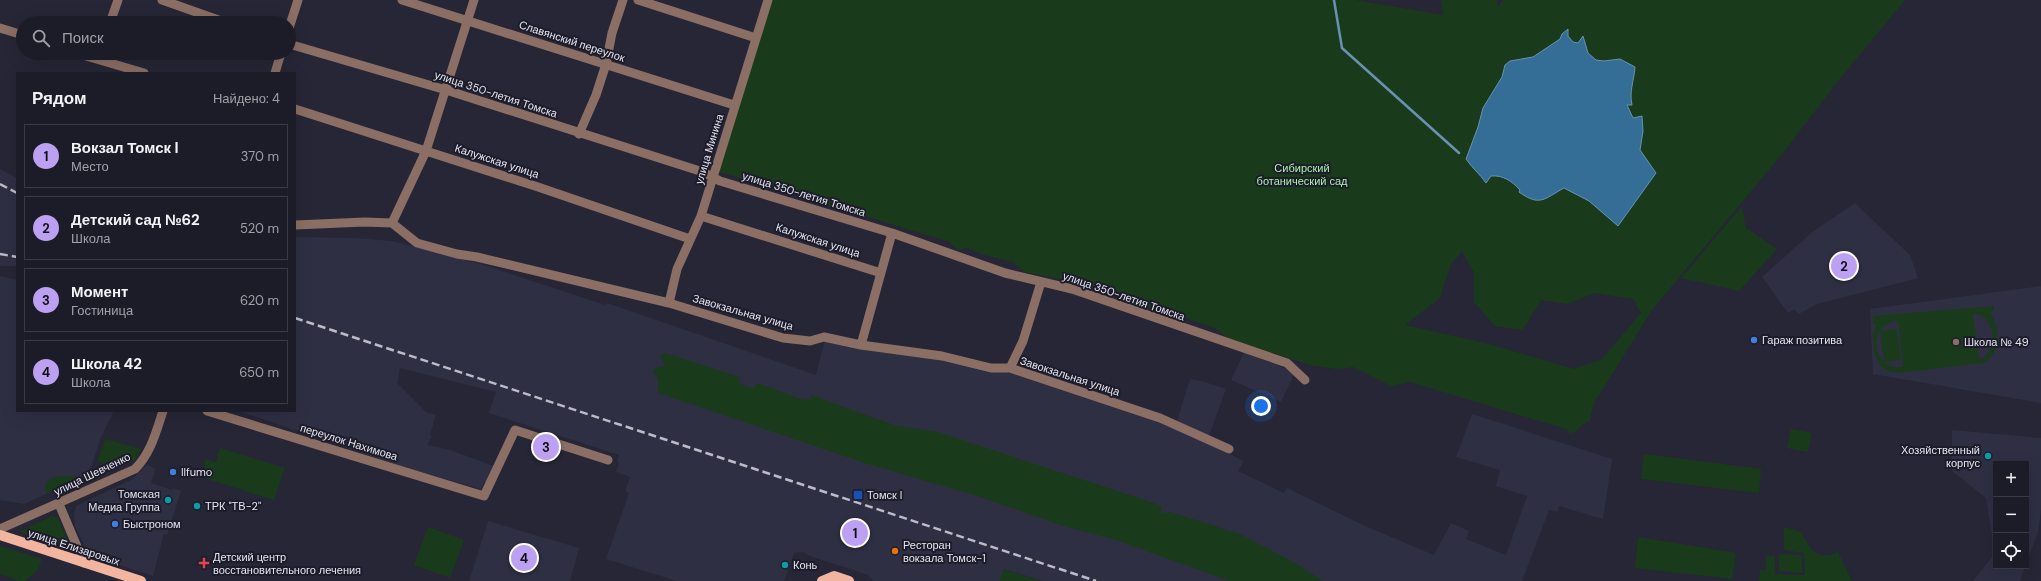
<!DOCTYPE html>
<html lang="ru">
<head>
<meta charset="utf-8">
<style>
	:root { --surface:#1c1c28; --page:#252530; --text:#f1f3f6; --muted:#a0a1a8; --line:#3a3a45; --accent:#bca0f2 }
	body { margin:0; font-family:"DM Sans",sans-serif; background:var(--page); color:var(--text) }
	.controls { position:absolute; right:12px; bottom:12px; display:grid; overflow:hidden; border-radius:0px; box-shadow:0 4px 16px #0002 }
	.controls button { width:36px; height:36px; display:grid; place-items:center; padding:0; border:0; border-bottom:1px solid var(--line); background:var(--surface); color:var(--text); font:20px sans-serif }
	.you { position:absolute; left:1261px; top:406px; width:14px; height:14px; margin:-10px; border:3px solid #fff; border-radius:50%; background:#1a73e8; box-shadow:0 0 0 6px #1a73e833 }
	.badge { display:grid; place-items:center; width:26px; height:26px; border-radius:50%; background:var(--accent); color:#111; font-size:13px; font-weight:700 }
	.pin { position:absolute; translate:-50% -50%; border:2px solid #fff; box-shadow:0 1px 4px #0006 }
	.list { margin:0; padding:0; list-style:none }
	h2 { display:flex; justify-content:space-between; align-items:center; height:52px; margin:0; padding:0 16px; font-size:17px }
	h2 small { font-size:13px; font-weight:400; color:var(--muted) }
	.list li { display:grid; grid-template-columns:26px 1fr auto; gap:12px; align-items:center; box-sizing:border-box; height:64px; margin:0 8px 8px; padding:0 8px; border:1px solid var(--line); border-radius:0px }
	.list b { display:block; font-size:15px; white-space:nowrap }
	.list p { margin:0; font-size:13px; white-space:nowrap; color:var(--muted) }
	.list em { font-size:13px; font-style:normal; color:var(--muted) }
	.icon { flex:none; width:22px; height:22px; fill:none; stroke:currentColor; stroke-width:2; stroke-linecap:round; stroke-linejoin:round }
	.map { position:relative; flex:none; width:2041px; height:581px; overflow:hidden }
	.search { position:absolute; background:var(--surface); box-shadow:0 4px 16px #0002; left:16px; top:16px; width:280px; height:44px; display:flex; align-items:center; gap:10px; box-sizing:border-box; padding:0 14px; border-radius:22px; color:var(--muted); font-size:15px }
	.panel { position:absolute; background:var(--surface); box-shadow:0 4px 16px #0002; left:16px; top:72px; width:280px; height:340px; border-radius:0px }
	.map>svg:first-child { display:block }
	.built { fill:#2f2f44 }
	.green { fill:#1a3b1b; fill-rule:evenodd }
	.water { fill:#346e97; stroke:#6992b2 }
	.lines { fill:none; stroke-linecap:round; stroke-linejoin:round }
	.stream { stroke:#6992b2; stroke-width:2.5 }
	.minor { stroke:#8b6e64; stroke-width:9 }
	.major { stroke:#f1b5a0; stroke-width:10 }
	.rail { stroke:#bcbcc8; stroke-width:2.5; stroke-dasharray:8 4; stroke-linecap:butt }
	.shop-dot { fill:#3f7fe0; stroke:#1c1c2b; stroke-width:1.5 }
	.education-dot { fill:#8d6e63; stroke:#1c1c2b; stroke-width:1.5 }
	.culture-dot { fill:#0f9aa8; stroke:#1c1c2b; stroke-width:1.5 }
	.transit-dot { fill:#1a4fb4; stroke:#1c1c2b; stroke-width:1.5 }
	.food-dot { fill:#e8710a; stroke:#1c1c2b; stroke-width:1.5 }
	.health-dot { fill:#e0444e; stroke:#1c1c2b; stroke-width:1.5 }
	.labels { text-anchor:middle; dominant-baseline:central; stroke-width:4; stroke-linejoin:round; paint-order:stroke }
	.street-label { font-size:11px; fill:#e5e5f0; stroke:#1c1c2b }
	.park-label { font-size:11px; fill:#aaf0a9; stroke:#1c1c2b }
	.poi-label { font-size:11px; fill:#e5e5f0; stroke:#1c1c2b; text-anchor:start }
</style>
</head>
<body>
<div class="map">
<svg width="2041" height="581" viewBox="0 0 2041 581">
	<rect width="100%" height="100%" fill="#262636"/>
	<path class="built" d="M0,169L17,178V266H0Z
		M1855,203L1910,255L1918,278L1817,304L1799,314L1794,309L1788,313L1762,277L1811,233Z
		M295,237L355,238L391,241L484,265L605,305L607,303L816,375L825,340L1010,371L1158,420L1244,461L1238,471L1284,493L1287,488L1363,525L1434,555L1451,523L1469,531L1466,539L1506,555L1527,496L1496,486L1500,470L1456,457L1472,414L1612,459L1603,519L1559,506L1557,512L1549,510L1522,581H1043L1004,569L1000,581H874L868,575L807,555L804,552L794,553L784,581H677L606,559L629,493L625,491L630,477L616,472L619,463L617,462L619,455L489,413L496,392L400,368L397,383L426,412L436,415L430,435L432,436L427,445L450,450L494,466L487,483L484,482L481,489L403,467L239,411H295Z
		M0,276L17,280V411H114L101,437L90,471L84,477L24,504L0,500Z
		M2041,286V403L1873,374L1870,309Z
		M1244,352L1295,372L1281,402L1231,380Z
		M1190,379L1205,382L1226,389L1209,436L1177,421Z
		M1952,430L2041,438V509L2038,532L2026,564V464H1996V566H2025L2020,581H1973L1992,557V536L1986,498L1952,471Z
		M147,464L156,469L151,483L172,490L173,488L181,491L167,535L164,534L153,576L98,558L87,551L75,526L74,514L76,506L133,479Z
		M488,521L579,548L570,581H469Z"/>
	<path class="green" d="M770,0H1355L1443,15L1441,0H1497L1498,7L1503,0H1905L1838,81L1783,153L1652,310L1593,405L1590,420L1579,428L1576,432H1574L1570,434L1566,429L1410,382L1391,386L1353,367L1338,369L1313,366L1227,338L1217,329L1168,312L1152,307H1145L1134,301L1093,288L1055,278L1024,272L1013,262L980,254L968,248L958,250L950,242L717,171ZM1462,251L1474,273V302L1495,326L1523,330L1541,300L1567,304L1595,293L1633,299L1641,313L1601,360L1574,369L1489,344L1405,325L1440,298L1450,266Z
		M1742,206L1746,228L1777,249L1739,291L1681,278Z
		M1994,306V311L1989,312C2001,326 2001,355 1983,363L1897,373L1888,371L1880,366L1874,353L1873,333L1877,324H1873V316ZM1973,314C1993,311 2002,351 1979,360ZM1898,321L1903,367C1872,372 1865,324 1898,321Z
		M1897,329L1901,360L1884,362L1880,331Z
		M665,353L740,377L738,383L754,388L757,383L801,399L809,400L811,395L894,425L938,432L1157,504L1162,508L1160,513L1171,512L1240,534L1297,564L1323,581H1229L1116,540L1063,526L980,497L868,464L658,393V379L653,372L658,367L665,366L661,357L662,354Z
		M1791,429L1812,433L1808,452L1787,448Z
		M105,439L141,449L135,460L113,468L98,461Z
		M220,448L285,468L274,500L204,478L205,459L216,462Z
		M1644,454L1761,469L1759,493L1641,479Z
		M66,476L84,477L46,494C42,478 53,477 66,476Z
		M52,516L57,517L71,547L19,532Z
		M428,527L464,540L450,578L414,565Z
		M1784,527L1801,532C1811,549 1816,562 1838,552L1852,581H1759L1760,570H1766V556H1775V574L1805,575L1804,553L1784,550Z
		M1638,537L1736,553L1732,579L1635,568Z
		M0,546L42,559L38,570L25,581H19L0,574Z
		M1779,554L1802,555V573L1779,571Z
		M1003,569L1041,581H1000Z"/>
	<path class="water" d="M1568,29V36L1573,42L1578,43L1583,36L1588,53L1596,60L1604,61L1620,59L1635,67C1634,81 1629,91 1632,105H1627L1633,118L1642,116L1643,131L1640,150L1656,173L1618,226L1589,201L1564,188C1544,199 1540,207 1519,192L1520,190C1512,181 1503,175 1491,176L1486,183C1480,174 1472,168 1466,159L1478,127L1483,108L1502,77L1505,65L1510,61L1533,57L1560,39L1562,34Z"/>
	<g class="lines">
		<path class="stream" d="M1334,0L1342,48L1459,153"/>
		<path class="minor" d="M162,0L227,23
			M402,0L734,105
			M638,0L756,38
			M110,23L118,0
			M0,28L23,35
			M289,28L298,0
			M289,44L446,90L703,172L720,181L892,233L1005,273L1072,289L1287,363L1305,380
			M76,53L144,73
			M275,73L281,53
			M295,109L538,187L690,239
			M579,134L596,95L606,64L612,33L623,0
			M701,216L881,273
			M392,223L426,151L474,0
			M295,225L365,222L392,223L417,243L457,254L477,257L669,303L783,338L810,341L824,337L861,345L942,356L991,368H1010L1160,418L1229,449
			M669,303L677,269L701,216L768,0
			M861,345L892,233
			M1010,368L1023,341L1041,282
			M207,411L484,496L515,430L608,460
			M59,504L84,563
			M0,529L135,469C151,453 156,432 163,411"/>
		<path class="major" d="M0,535L141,581
			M822,581L834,576L849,581"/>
		<path class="rail" d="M0,184L17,193
			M0,254L17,257
			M295,318L1096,581"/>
	</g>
	<g class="shop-dot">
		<circle cx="1754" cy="340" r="4"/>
		<circle cx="173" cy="472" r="4"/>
		<circle cx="115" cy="524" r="4"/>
	</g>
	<circle class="education-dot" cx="1956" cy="342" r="4"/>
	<g class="culture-dot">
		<circle cx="1988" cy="456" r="4"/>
		<circle cx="168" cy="500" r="4"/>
		<circle cx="197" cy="506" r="4"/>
		<circle cx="785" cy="565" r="4"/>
	</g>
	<rect class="transit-dot" x="853" y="490" width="10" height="10" rx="2"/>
	<circle class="food-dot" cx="895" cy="551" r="4"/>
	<path class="health-dot" d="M202 557h4v4h4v4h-4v4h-4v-4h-4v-4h4z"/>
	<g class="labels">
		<g class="street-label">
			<text transform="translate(572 41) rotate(18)">Славянский переулок</text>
			<text transform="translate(496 94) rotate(18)">улица 350-летия Томска</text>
			<text transform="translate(709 149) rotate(-73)">улица Минина</text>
			<text transform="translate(497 161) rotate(18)">Калужская улица</text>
			<text transform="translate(804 194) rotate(17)">улица 350-летия Томска</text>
			<text transform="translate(818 240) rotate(18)">Калужская улица</text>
			<text transform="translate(1124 296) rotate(19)">улица 350-летия Томска</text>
			<text transform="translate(743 312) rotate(16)">Завокзальная улица</text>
			<text transform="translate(1070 376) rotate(18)">Завокзальная улица</text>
			<text transform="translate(349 442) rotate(17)">переулок Нахимова</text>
			<text transform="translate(92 474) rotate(-26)">улица Шевченко</text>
			<text transform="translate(74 547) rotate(18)">улица Елизаровых</text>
		</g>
		<g class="park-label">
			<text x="1302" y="168">Сибирский<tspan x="1302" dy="13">ботанический сад</tspan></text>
		</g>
		<g class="poi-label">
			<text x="1762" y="340">Гараж позитива</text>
			<text x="1964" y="342">Школа № 49</text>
			<text x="1980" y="450" text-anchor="end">Хозяйственный<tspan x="1980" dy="13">корпус</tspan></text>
			<text x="181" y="472">Ilfumo</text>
			<text x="160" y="494" text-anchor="end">Томская<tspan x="160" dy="13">Медиа Группа</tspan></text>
			<text x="867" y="495">Томск I</text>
			<text x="205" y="506">ТРК "ТВ-2"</text>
			<text x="123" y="524">Быстроном</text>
			<text x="903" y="545">Ресторан<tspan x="903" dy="13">вокзала Томск-1</tspan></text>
			<text x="213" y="557">Детский центр<tspan x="213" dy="13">восстановительного лечения</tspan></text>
			<text x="793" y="565">Конь</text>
		</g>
	</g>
</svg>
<div class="controls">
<button>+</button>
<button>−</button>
<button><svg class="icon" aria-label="locate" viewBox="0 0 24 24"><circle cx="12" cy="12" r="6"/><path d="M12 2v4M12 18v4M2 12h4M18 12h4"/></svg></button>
</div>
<div class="you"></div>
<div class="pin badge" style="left:855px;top:533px">1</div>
<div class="pin badge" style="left:1844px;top:266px">2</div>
<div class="pin badge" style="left:546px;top:447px">3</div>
<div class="pin badge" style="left:524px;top:558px">4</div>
<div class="search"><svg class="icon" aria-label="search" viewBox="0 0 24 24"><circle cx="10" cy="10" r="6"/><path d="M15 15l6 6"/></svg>Поиск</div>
<section class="panel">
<h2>Рядом<small>Найдено: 4</small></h2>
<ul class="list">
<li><span class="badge">1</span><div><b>Вокзал Томск I</b><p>Место</p></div><em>370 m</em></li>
<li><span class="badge">2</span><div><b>Детский сад №62</b><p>Школа</p></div><em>520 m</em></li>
<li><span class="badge">3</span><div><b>Момент</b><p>Гостиница</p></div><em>620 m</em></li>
<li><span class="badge">4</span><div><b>Школа 42</b><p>Школа</p></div><em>650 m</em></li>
</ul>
</section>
</div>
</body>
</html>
